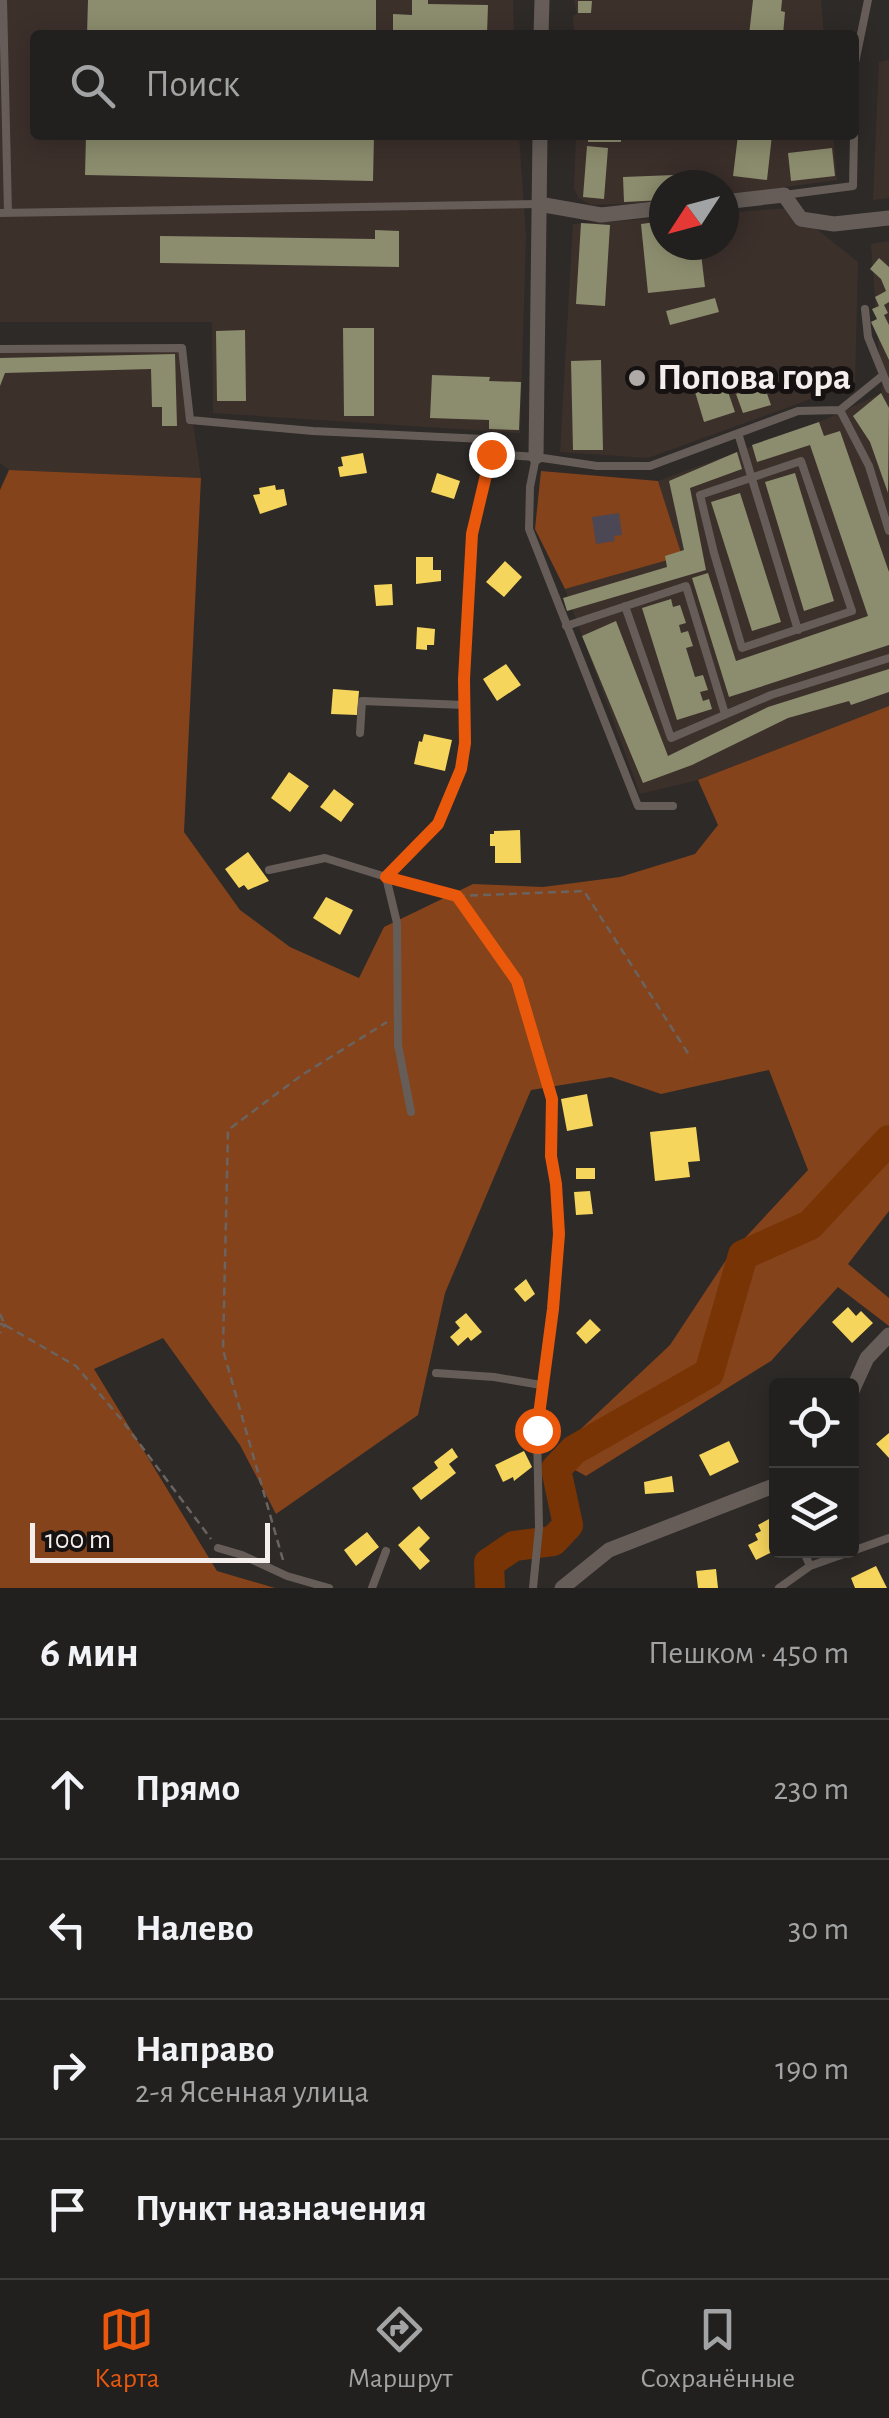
<!DOCTYPE html>
<html lang="ru">
<head>
<meta charset="utf-8">
<style>
	:root { --surface:#22201e; --page:#2e2d2b; --text:#f1f3f6; --muted:#a2a3a4; --line:#3f3e3c; --accent:#ea580c }
	body { margin:0; font-family:"Alegreya Sans",sans-serif; background:var(--page); color:var(--text) }
	.controls { position:absolute; right:30px; bottom:30px; display:grid; overflow:hidden; border-radius:10px; box-shadow:0 5px 25px #0003 }
	.controls button { width:90px; height:90px; display:grid; place-items:center; padding:0; border:0; border-bottom:2px solid var(--line); background:var(--surface); color:var(--text); font:50px sans-serif }
	.compass { position:absolute; left:649px; top:170px; width:90px; height:90px; border-radius:50%; background:var(--surface); box-shadow:0 5px 25px #0003; rotate:234deg }
	.scale { position:absolute; left:30px; bottom:25px; width:240px; box-sizing:border-box; padding-left:10px; border:5px solid #f4efed; border-top:0; font-size:28px; line-height:35px; white-space:nowrap; color:#f4efed; -webkit-text-stroke:8px #151211; paint-order:stroke }
	.stop { position:absolute; width:30px; height:30px; margin:-22px; border:8px solid #ea580c; border-radius:50%; background:#fff }
	.stop.end { background:#ea580c; border-color:#fff; box-shadow:0 2px 10px #0008 }
	.list { margin:0; padding:0; list-style:none }
	h2 { display:flex; justify-content:space-between; align-items:center; height:130px; margin:0; padding:0 40px; font-size:42px }
	h2 small { font-size:32px; font-weight:400; color:var(--muted) }
	.list li { display:grid; grid-template-columns:65px 1fr auto; gap:30px; align-items:center; box-sizing:border-box; height:140px; padding:0 40px; border-top:2px solid var(--line) }
	.list b { display:block; font-size:38px; white-space:nowrap }
	.list p { margin:0; font-size:32px; white-space:nowrap; color:var(--muted) }
	.list em { font-size:32px; font-style:normal; color:var(--muted) }
	.icon { flex:none; width:55px; height:55px; fill:none; stroke:currentColor; stroke-width:2; stroke-linecap:round; stroke-linejoin:round }
	.map { position:relative; flex:none; width:889px; height:1588px; overflow:hidden }
	.search { position:absolute; background:var(--surface); box-shadow:0 5px 25px #0003; left:30px; right:30px; top:30px; height:110px; display:flex; align-items:center; gap:25px; box-sizing:border-box; padding:0 35px; border-radius:10px; color:var(--muted); font-size:38px }
	.sheet { height:690px; background:var(--surface) }
	nav { display:flex; justify-content:space-around; align-items:center; box-sizing:border-box; height:140px; border-top:2px solid var(--line); background:var(--surface); font-size:28px; color:var(--muted) }
	nav a { display:grid; justify-items:center; gap:5px }
	nav .on { color:var(--accent) }
	.map>svg:first-child { display:block }
	.built { fill:#3c302b }
	.forest { fill:#84431b }
	.homes { fill:#f6d55c }
	.industry { fill:#8c8c6e }
	.lines { fill:none; stroke-linecap:round; stroke-linejoin:round }
	.river { stroke:#783404; stroke-width:30 }
	.building { fill:#4b4755 }
	.path { stroke:#6a635f; stroke-width:2.5; stroke-dasharray:8 5; stroke-linecap:butt }
	.lane { stroke:#665d58; stroke-width:8 }
	.street { stroke:#665d58; stroke-width:15 }
	.route { stroke:#ea580c; stroke-width:12 }
	.poi-dot { fill:#afaaa8; stroke:#151211; stroke-width:4 }
	.labels { text-anchor:middle; dominant-baseline:central; stroke-width:10; stroke-linejoin:round; paint-order:stroke }
	.poi-label { font-size:38px; font-weight:bold; fill:#f4efed; stroke:#151211; text-anchor:start }
</style>
</head>
<body>
<div class="map">
<svg width="889" height="1588" viewBox="0 0 889 1588">
	<rect width="100%" height="100%" fill="#2e2a28"/>
	<path class="built" d="M0,0H513L514,35H35V135H519L526,237L520,433L213,413L212,322H0Z
		M574,0H821L824,35H574L573,16L577,14Z
		M889,60V198L873,200L879,62Z
		M576,135H833L837,180L724,195V185H664V202L591,205L579,198L574,188Z
		M790,208L858,262L855,383L648,458L560,452L573,224L664,218V245H724V213Z
		M889,241V706L698,780L640,794L565,589L681,556L658,481L824,420L882,393L871,244Z
		M182,347L201,478L9,470L0,463V351Z"/>
	<path class="forest" d="M9,470L201,478L184,832L240,910L290,947L359,978L384,927L473,884L543,887L620,877L695,854L718,825L698,780L889,706V1211L848,1264L889,1298V1326L838,1287L771,1361L586,1476L551,1457L670,1345L730,1254L808,1170L769,1070L661,1094L611,1077L531,1090L445,1293L418,1415L276,1514L240,1445L163,1338L94,1369L217,1571L275,1588H0V490Z
		M541,471L658,481L682,556L565,589L535,529Z"/>
	<path class="homes" d="M363,453L367,473L340,477L338,467L343,466L341,457Z
		M437,473L460,481L454,499L431,492Z
		M275,485L276,490L284,489L287,505L260,514L253,495L260,494L259,488Z
		M416,557H433V570H441V581L416,584Z
		M505,561L522,577L504,597L486,582Z
		M392,584L393,605L376,606L374,585Z
		M417,627L435,629L434,645H427V650L416,649Z
		M506,664L521,685L497,701L483,679Z
		M333,689L359,691L357,715L331,714Z
		M424,734L452,740L445,771L414,764L419,741L422,742Z
		M289,772L309,786L290,812L271,798Z
		M334,789L354,804L341,822L320,807Z
		M520,830L521,863H495V846H490V834H494V831Z
		M248,852L269,881L248,890L244,885L239,888L225,869Z
		M326,897L353,910L340,935L313,918Z
		M587,1094L593,1126L567,1131L561,1099Z
		M696,1127L700,1161L688,1162L690,1177L655,1181L650,1132Z
		M576,1168H595V1179H576Z
		M590,1191L593,1214L576,1215L574,1192Z
		M526,1279L535,1294L525,1302L514,1289Z
		M848,1307L856,1316L861,1311L873,1323L852,1343L832,1322Z
		M466,1313L482,1332L471,1341L468,1337L458,1346L450,1337L460,1328L455,1322Z
		M590,1319L601,1330L586,1344L576,1333Z
		M889,1433V1458L876,1444Z
		M729,1441L739,1462L710,1476L699,1455Z
		M452,1448L458,1457L449,1464L456,1473L421,1500L412,1488L438,1468L434,1462Z
		M524,1451L532,1467L514,1481L513,1477L503,1482L495,1465Z
		M672,1476L674,1492L645,1494L644,1482Z
		M769,1519L772,1526L776,1523V1550L756,1560L748,1545L758,1540L755,1534L761,1531L758,1525Z
		M419,1526L430,1538L419,1549L430,1561L420,1570L398,1545Z
		M367,1532L379,1547L356,1566L344,1550Z
		M876,1566L887,1588H855L851,1578Z
		M716,1569L718,1588H698L696,1571Z"/>
	<path class="industry" d="M88,0H376V35H87Z
		M412,0H428V4L488,5L487,35H393V14L412,15Z
		M753,0H782L781,11L785,12L783,35H749Z
		M578,1H592L591,13H578Z
		M86,135H374L373,181L85,175Z
		M588,135H621V142H588Z
		M738,135H772L767,180L733,176Z
		M587,146L608,148L604,199L583,197Z
		M832,148L835,176L791,181L788,153Z
		M674,175V185H664V200L624,202L623,177Z
		M664,221V245H700L705,287L648,293L641,224Z
		M581,223L610,225L605,306L576,304Z
		M375,230L399,231V267L160,263V236L375,239Z
		M879,258L889,267V302L884,305L888,313L884,315L889,325V360L871,322L877,319L872,309L879,306L875,297L886,291L881,279L870,269Z
		M715,298L719,312L670,325L666,311Z
		M343,328H374V416H344Z
		M245,330L246,401H217L216,331Z
		M175,354L177,426H162V407H152L151,369L5,373L0,386V358Z
		M601,360L603,450H573L571,361Z
		M432,375L490,377L489,381L521,382L519,430L489,429V420L430,418Z
		M725,383L735,412L704,422L695,392Z
		M764,385L771,405L743,413L736,394Z
		M881,393L889,408L888,493L870,442L853,416Z
		M819,422L824,436L840,431L889,572V645L729,697L692,578L708,573L736,661L868,616L810,445L757,462L752,445Z
		M737,452L742,469L690,488L706,570L567,611L563,598L667,567L665,556L684,550L669,481Z
		M795,473L834,601L804,611L765,482Z
		M740,493L781,622L752,631L711,502Z
		M671,599L673,607L680,605L686,623L679,625L681,633L688,631L693,646L686,648L695,677L703,675L708,690L700,692L703,701L709,699L712,709L677,720L642,608Z
		M616,621L668,756L768,707L889,669V692L851,705L849,701L788,718L692,765L643,783L582,636Z"/>
	<g class="lines">
		<path class="river" d="M490,1588L489,1563L514,1546L553,1541L568,1525L556,1469L574,1450L709,1373L743,1255L810,1225L889,1140"/>
	</g>
	<path class="building" d="M619,513L622,535L614,536L615,541L596,544L592,517Z"/>
	<g class="lines">
		<path class="path" d="M398,880L457,896L517,981L549,1088
			M457,896L584,891L691,1058
			M0,1314L5,1325L76,1366L121,1419L211,1539
			M0,1324L5,1325L0,1333
			M283,1560L223,1350L228,1130L302,1075L387,1022"/>
		<path class="lane" d="M3,0L8,213
			M854,121L855,63L868,0
			M784,195L853,186L854,135
			M0,213L539,204
			M865,309L868,337L889,389
			M0,349L182,348L190,420L313,431L484,439L491,454
			M840,410L869,466L889,531
			M738,433L798,630
			M491,454L536,457L597,466H650L798,411L840,410L882,376
			M536,457L530,487L529,529L638,806H673
			M801,461L852,611L742,648L714,553L700,495Z
			M625,606L671,738L771,695L889,658
			M566,626L686,586L725,714
			M360,733L362,701L465,705
			M269,870L325,858L386,877L397,923L398,1045L411,1112
			M386,877L437,824L461,769L465,743L464,679L472,534L491,454
			M436,1373L494,1377L541,1385
			M218,1548L242,1555L287,1576L329,1588
			M803,1550L810,1566
			M372,1588L386,1551
			M533,1588L539,1528L537,1430L553,1309L559,1234L557,1185L551,1156L552,1099
			M779,1588L810,1566L889,1538"/>
		<path class="street" d="M541,35L542,0
			M724,202L784,195L801,219L834,224L889,218
			M539,204L601,215L664,208
			M536,457L540,135
			M852,1391L867,1358L889,1335
			M562,1588L609,1550L776,1485"/>
	</g>
	<g class="lines">
		<path class="route" d="M491,454L472,534L464,679L465,743L461,769L438,824L386,877L457,896L517,981L552,1099L551,1156L556,1184L559,1234L553,1309L537,1430"/>
	</g>
	<circle class="poi-dot" cx="637" cy="378" r="10"/>
	<g class="labels">
		<g class="poi-label">
			<text x="657" y="378">Попова гора</text>
		</g>
	</g>
</svg>
<div class="controls">
<button><svg class="icon" aria-label="locate" viewBox="0 0 24 24"><circle cx="12" cy="12" r="6"/><path d="M12 2v4M12 18v4M2 12h4M18 12h4"/></svg></button>
<button><svg class="icon" aria-label="layers" viewBox="0 0 24 24"><path d="M12 4l9 5-9 5-9-5zM3 14l9 5 9-5"/></svg></button>
</div>
<svg class="compass" viewBox="-18 -18 36 36"><path d="M0-13l5 13h-10z" fill="#e53935"/><path d="M0 13l5-13h-10z" fill="#a2a3a4"/></svg>
<div class="scale">100 m</div>
<div class="stop" style="left:537px;top:1430px"></div>
<div class="stop end" style="left:491px;top:454px"></div>
<div class="search"><svg class="icon" aria-label="search" viewBox="0 0 24 24"><circle cx="10" cy="10" r="6"/><path d="M15 15l6 6"/></svg>Поиск</div>
</div>
<section class="sheet">
<h2>6 мин<small>Пешком · 450 m</small></h2>
<ul class="list">
<li><svg class="icon" aria-label="ahead" viewBox="0 0 24 24"><path d="M12 20V5M6 11l6-6 6 6"/></svg><div><b>Прямо</b></div><em>230 m</em></li>
<li><svg class="icon" aria-label="left" viewBox="0 0 24 24"><path d="M17 20v-9H6M10 6l-5 5 5 5"/></svg><div><b>Налево</b></div><em>30 m</em></li>
<li><svg class="icon" aria-label="right" viewBox="0 0 24 24"><path d="M7 20v-9h11M14 6l5 5-5 5"/></svg><div><b>Направо</b><p>2-я Ясенная улица</p></div><em>190 m</em></li>
<li><svg class="icon" aria-label="arrive" viewBox="0 0 24 24"><path d="M6 21V4h12l-3 4 3 4H6"/></svg><div><b>Пункт назначения</b></div></li>
</ul>
</section>
<nav>
<a class="on"><svg class="icon" aria-label="map" viewBox="0 0 24 24"><path d="M3 6l6-2 6 2 6-2v14l-6 2-6-2-6 2zM9 4v14M15 6v14"/></svg>Карта</a>
<a><svg class="icon" aria-label="directions" viewBox="0 0 24 24"><path d="M12 3l9 9-9 9-9-9zM9 14v-3h6M13 9l2 2-2 2"/></svg>Маршрут</a>
<a><svg class="icon" aria-label="saved" viewBox="0 0 24 24"><path d="M7 4h10v16l-5-4-5 4z"/></svg>Сохранённые</a>
</nav>
</body>
</html>
